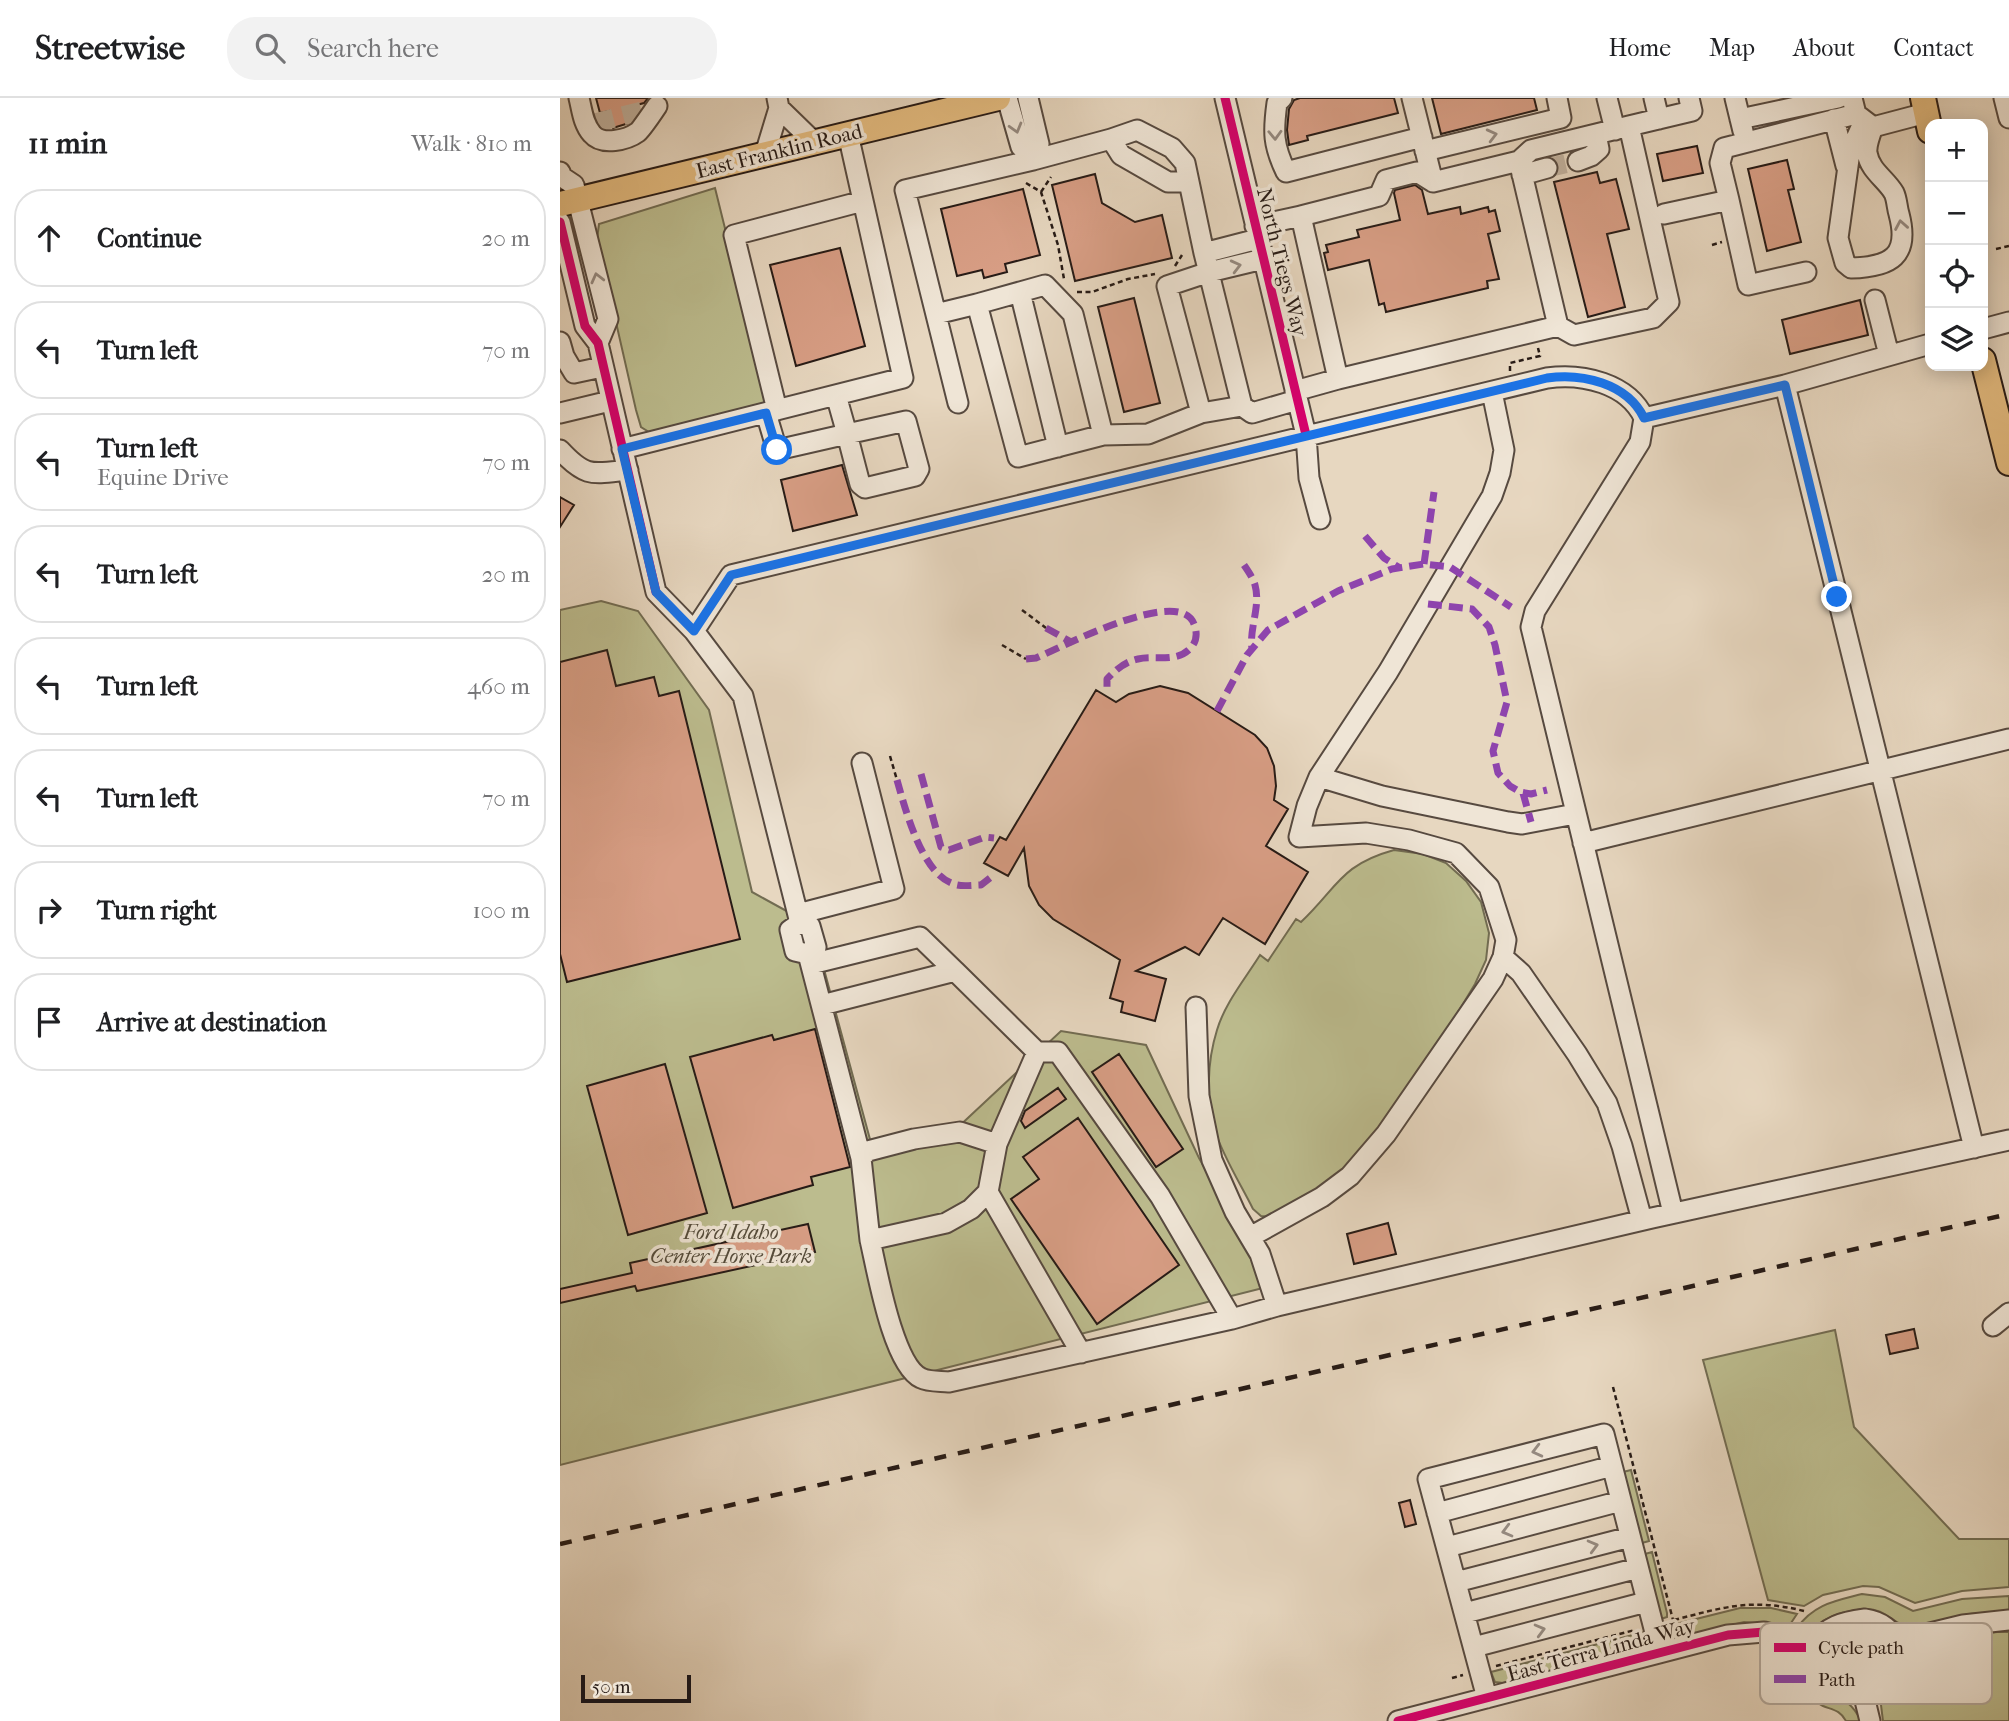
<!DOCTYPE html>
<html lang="en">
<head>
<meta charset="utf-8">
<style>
	:root { --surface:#fff; --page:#f2f2f2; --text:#202124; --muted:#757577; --line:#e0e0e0 }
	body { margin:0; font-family:"IM FELL French Canon",serif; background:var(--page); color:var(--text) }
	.controls { position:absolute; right:21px; top:21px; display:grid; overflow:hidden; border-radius:14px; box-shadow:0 4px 18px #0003 }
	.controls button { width:63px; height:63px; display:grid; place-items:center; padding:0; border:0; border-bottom:2px solid var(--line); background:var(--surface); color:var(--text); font:35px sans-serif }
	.scale { position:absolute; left:21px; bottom:18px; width:110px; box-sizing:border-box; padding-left:7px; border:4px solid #271b16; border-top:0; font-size:19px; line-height:24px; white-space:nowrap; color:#271b16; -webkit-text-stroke:5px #efe5d6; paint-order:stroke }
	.stop { position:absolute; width:21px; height:21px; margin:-16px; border:5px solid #1a73e8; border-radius:50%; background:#fff }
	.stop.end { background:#1a73e8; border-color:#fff; box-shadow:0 2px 7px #0008 }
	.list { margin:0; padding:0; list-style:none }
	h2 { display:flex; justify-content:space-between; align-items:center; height:91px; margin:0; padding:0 28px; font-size:30px }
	h2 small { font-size:23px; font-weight:400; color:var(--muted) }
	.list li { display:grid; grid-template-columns:46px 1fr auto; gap:21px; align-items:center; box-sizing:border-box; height:98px; margin:0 14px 14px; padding:0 14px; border:2px solid var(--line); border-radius:28px }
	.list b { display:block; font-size:26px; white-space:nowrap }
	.list p { margin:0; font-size:23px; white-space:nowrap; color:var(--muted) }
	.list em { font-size:23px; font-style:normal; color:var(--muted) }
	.icon { flex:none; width:38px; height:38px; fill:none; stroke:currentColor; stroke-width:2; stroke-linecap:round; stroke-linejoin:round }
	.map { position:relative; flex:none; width:1449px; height:1623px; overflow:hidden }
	header { display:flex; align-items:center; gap:42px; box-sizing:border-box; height:98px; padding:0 35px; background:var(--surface); border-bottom:2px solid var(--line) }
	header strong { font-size:33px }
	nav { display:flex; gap:38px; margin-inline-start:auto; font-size:24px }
	.search { width:490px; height:63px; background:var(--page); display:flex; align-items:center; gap:18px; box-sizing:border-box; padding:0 24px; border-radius:28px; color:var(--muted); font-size:26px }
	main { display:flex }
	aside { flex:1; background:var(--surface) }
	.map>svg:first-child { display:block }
	.green { fill:#bcbc8e; stroke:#726c52; stroke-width:2 }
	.building { fill:#d89e85; stroke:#271b16; stroke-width:2 }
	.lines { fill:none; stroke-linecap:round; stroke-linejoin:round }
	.minor-tunnel { stroke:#c1b19e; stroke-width:19; stroke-dasharray:19 10; stroke-linecap:butt }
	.minor-casing { stroke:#574a40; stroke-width:23 }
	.major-casing { stroke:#271b16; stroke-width:28 }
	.path { stroke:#271b16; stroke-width:2.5; stroke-dasharray:5 3.5; stroke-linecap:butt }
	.minor { stroke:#efe5d6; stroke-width:19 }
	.major { stroke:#e4bc80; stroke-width:24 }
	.rail { stroke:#271b16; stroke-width:4.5; stroke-dasharray:12 12; stroke-linecap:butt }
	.quiet { stroke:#8e44ad; stroke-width:7; stroke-dasharray:14 7; stroke-linecap:butt }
	.cycleway-casing { stroke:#efe5d6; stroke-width:13 }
	.cycleway { stroke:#d6006c; stroke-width:9 }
	.oneway { stroke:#958a80 }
	.route { stroke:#1a73e8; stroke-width:9 }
	.labels { text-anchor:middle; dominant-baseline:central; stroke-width:7; stroke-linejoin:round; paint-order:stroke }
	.street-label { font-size:21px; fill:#271b16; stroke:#efe5d6 }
	.park-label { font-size:21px; font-style:italic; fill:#544b3a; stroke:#efe5d6 }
	.key { fill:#efe5d6; stroke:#b3a89c; stroke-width:2 }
	.key-label { font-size:19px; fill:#271b16 }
</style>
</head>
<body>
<header>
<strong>Streetwise</strong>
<div class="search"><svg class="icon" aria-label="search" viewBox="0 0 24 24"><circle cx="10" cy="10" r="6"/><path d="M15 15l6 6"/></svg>Search here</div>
<nav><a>Home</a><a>Map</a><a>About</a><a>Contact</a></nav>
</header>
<main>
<aside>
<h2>11 min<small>Walk · 810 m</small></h2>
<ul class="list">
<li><svg class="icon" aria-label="ahead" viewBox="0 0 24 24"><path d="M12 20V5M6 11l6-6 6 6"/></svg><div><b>Continue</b></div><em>20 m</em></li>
<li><svg class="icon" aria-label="left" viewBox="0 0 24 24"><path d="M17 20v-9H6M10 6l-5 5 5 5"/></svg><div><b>Turn left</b></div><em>70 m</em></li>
<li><svg class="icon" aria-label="left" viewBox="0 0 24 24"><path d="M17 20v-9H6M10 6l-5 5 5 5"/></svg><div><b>Turn left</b><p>Equine Drive</p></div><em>70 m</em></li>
<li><svg class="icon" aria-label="left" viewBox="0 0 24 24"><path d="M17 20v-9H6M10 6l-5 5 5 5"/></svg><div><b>Turn left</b></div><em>20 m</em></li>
<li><svg class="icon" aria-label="left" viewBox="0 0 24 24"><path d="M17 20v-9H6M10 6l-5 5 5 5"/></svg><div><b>Turn left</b></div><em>460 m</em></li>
<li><svg class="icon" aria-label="left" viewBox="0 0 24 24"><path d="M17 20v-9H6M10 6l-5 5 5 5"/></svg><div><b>Turn left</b></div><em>70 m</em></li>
<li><svg class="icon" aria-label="right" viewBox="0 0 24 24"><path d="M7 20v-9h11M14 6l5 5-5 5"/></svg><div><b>Turn right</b></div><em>100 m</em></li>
<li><svg class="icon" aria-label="arrive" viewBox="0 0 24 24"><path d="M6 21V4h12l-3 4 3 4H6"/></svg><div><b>Arrive at destination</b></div></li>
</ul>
</aside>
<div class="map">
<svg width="1449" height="1623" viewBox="0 0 1449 1623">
	<rect width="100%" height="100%" fill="#e7d7c0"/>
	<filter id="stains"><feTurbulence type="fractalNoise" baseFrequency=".00286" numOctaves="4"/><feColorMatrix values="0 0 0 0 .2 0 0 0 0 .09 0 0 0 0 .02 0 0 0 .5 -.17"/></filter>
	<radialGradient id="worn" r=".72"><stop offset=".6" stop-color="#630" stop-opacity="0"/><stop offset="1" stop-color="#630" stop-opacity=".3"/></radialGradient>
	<path class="green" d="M155,90L208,304L89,334L81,329L76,312L37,141L39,126Z
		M41,503L78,513L149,612L192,794L252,827L311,1045L395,1032L501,933L586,947L639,1060L711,1188L0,1367V512Z
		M834,752L863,756L886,765L906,783L921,804L929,835L926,862L915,886L877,949L802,1058L764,1091L711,1119L701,1118L693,1111C681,1087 663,1058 655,1033C646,1001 647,964 657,932C665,905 685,881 700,857L708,863L736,821L741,824C778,789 780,767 834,752Z
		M1275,1232L1294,1329L1399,1441H1449V1489L1402,1493L1355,1505L1319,1489L1303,1488L1263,1497L1244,1508L1208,1502L1143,1262Z
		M1071,1372L1089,1443L1082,1445L1063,1374Z
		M1092,1454L1107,1515V1519L1101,1521L1085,1456Z
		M1302,1496L1325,1499L1353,1513L1402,1501L1449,1498V1513L1409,1516L1350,1530C1333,1526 1325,1510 1305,1511C1294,1512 1277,1515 1267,1521C1256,1527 1251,1534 1237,1530C1254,1506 1275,1503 1302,1496Z
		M1180,1510H1211L1237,1516L1229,1528L1184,1524L1122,1539L1109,1538L1104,1529Z
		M1084,1534L1083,1547L1075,1551L943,1585L935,1584L931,1574Z
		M1437,1534H1449V1623H1323L1320,1599L1323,1592L1339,1579L1349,1559L1360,1550L1415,1537Z
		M1231,1551C1247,1557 1246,1573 1256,1585C1272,1603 1287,1594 1301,1623H1286C1280,1612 1273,1612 1263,1608C1240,1597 1231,1574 1231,1551Z"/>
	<path class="building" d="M36,0H88L84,5L65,10L69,25L53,30L49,13L40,15Z
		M740,0H834L838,15L747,38L748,42L729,47L727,32L729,11L734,2Z
		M872,0H974L977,12L881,36Z
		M1137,48L1143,75L1103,83L1097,56Z
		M1227,62L1234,91L1228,92L1241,144L1207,153L1188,71Z
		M1037,74L1040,85L1056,81L1069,131L1047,136L1065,209L1028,219L994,84Z
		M535,76L542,105L575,124L602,117L612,160L515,183L492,87Z
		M855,87L862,92L868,116L900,109L901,116L928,109L929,114L935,112L940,133L928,136L939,181L927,183L928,190L826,214L824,205L819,207L809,162L768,172L764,155L768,154L766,147L799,139L797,132L840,122L834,95L835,92Z
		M463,91L480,157L445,166L447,174L424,180L422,172L397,178L381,111Z
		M280,150L305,248L236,268L210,167Z
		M574,200L600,305L564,314L538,209Z
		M1300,202L1308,237L1230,256L1222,222Z
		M282,367L297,417L233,433L221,382Z
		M0,399L14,407L0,429Z
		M47,552L56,588L94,579L99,598L119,593L180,841L7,884L0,856V564Z
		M600,588L628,595L695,637L707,650L714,668L716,688L714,702L728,711L706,748L748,774L705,846L663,820L639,857L625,849L576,873L606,881L595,923L561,914L563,904L550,900L560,862L493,821L479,807L469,788L464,750L448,778L424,765L440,739L446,742L536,592L556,604L569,596Z
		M255,931L290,1069L251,1079L253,1087L173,1110L130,959L212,937L214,942Z
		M559,956L623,1051L596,1069L532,974Z
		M105,966L147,1115L68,1137L27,988Z
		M498,990L506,1001L465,1030L461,1023L465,1013Z
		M518,1020L619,1167L537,1226L451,1101L479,1081L463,1059Z
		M828,1125L836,1156L794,1166L787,1136Z
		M248,1126L255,1154L77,1193L75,1188L0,1205V1191L72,1175L70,1165Z
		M1354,1231L1358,1250L1330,1256L1326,1237Z
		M850,1402L856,1426L845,1429L839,1405Z"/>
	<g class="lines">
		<path class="minor-tunnel" d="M35,25L82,13
			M987,70L1018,63"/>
		<defs>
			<path id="minor" d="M19,0C22,12 23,26 32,36C42,48 67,42 78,34C80,33 95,11 97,8
				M447,0L461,49L471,56
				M665,0L746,337L749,380L760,421
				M722,0L717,5C713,34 713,47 726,74L862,39
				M1047,0L1055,32
				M1094,0L1099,21
				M1175,0L1183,33
				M1292,0L1296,16L1313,29L1366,15
				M1444,0L1449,20
				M219,10L255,45
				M1180,21L1278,0
				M1274,21L1286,68
				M1304,23L1290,54L1278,140L1285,165L1291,170C1331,169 1350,158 1339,116C1337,110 1337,101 1334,95C1326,81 1310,73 1307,55C1306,48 1310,37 1313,29
				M1069,28L1132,13L1129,0
				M551,41L561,57L608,84H629
				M865,53L1001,20L997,0
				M205,56L219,10L217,0
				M473,62L551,41L577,32L612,50L625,65L644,155L682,308
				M959,63L998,228
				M1018,63L1031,58L1039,51L1036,36
				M0,74L2,79L14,87L48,221L38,245
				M962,77L987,70
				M1169,102L1188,187L1246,174
				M1104,116L1169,102L1160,65L1164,50L1296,16
				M741,118L819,98L826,82L857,74L873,84
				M0,124L25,228L38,245L96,494L134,533L183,598L240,825
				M695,128L741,118L778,281L998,228L1014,237L1093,220L1109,204L1069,28L971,52L959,63L873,84L852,0
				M644,155L698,141
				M703,161L649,174L607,188L641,315L682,308L692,315L737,302
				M460,194L498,349
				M1315,202L1329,257
				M376,216L417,206
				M1423,231L1449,224
				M0,244L4,258L14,275L42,269
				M1225,287L1414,1050
				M735,293L778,281
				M398,305L345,92L473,62L471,56L479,46L468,0
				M217,312L174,137L303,103
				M0,315L50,303
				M206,315L217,352L287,336L300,386L305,390L355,378L359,371L346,323L287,336L276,297
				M543,337L513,216L485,187L417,206L458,359L543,337L588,336L641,315
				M62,351L343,280L288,36
				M0,352C26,380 32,376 68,372
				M134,533L171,477L987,280C1022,275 1068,285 1084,320
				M759,679L822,698L948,724L962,726L1015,716
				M1023,745L1449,641
				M238,816L334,791L302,665
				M240,825L230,832L235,853L248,856
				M240,825L250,828L256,849L248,856
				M248,856L301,1060L310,1142L386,1125L411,1111L428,1094L437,1046L477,954H498L600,1098L672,1221L717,1208
				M943,859L961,875L1017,956L1047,1005L1062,1048L1082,1122
				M251,866L360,839L395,873
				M262,907L395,873L477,954
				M636,909L639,998L652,1062L675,1114L700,1156L717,1208L1092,1120L1449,1042
				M301,1060L308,1053L354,1041L400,1034L437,1046
				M428,1094L521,1255
				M1113,1115L971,529L975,513L1080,344L1084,320L1225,287L1370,246
				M690,1139L762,1099L790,1078L826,1036L933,881L943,859L946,842L929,789L896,755L849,742L806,735L739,739L747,708L759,679L828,574L932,398L940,375L944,352L932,294
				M310,1142C317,1172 333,1267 361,1280C369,1284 380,1283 389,1284L672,1221
				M1433,1228L1449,1215
				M877,1415L1052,1368
				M887,1449L1061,1403
				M896,1484L1070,1439
				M905,1515L1078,1470
				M1305,1521C1338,1526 1350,1557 1321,1578C1305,1589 1278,1592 1264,1578C1256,1570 1255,1557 1254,1547C1266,1528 1283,1524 1305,1521Z
				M1337,1543L1403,1527L1449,1522
				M914,1549L1086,1504
				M1301,1586L1310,1623
				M927,1600L868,1381L1044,1336L1100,1554
				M838,1623L1168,1537L1204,1534L1254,1547"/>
			<path id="major" d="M1363,0L1370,33
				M0,106L438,0
				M1423,262L1449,365"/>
		</defs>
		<use href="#minor" class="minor-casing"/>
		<use href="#major" class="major-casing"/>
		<path class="path" d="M466,85L481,94L498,147L504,181
			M481,94L491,79
			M1152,147L1162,144
			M1436,151L1449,148
			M615,168L622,157
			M517,194H532L568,181L595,176
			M950,273V265L980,258L978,250
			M462,512L486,530
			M442,547L466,561
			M330,658L337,682
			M1053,1289L1113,1522
			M1114,1522C1164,1509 1192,1500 1244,1513
			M936,1568L1075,1532
			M892,1580L903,1577"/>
		<use href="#minor" class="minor"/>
		<use href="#major" class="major"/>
		<path class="rail" d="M0,1446L1449,1116"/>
		<path class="quiet" d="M805,438L824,460L840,470
			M864,466L874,394
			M684,467C688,473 693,480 695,487C701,508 689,530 692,551
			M868,506L912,511L929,529L935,547L947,604L933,653L938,675L950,688L960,694L971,696L987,692
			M486,530L513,545
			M466,561L476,560C502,549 620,487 634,526C637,533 637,541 633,547C620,566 597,557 578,561C564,564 556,572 547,581V590
			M657,613L687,557L708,532L778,493L832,471L864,466L890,469L951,509
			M361,676L381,749L389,752L425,739L434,740
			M337,682C345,710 362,777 394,786C401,789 413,787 421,787L434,777
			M963,695L971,724"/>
		<defs>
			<path id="cycleway" d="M665,0L746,337
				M0,124L25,228L38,245L96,494
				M838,1623L1168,1537L1204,1534L1254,1547"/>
		</defs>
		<use href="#cycleway" class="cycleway-casing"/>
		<use href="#cycleway" class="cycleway"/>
	</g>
	<defs><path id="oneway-chevron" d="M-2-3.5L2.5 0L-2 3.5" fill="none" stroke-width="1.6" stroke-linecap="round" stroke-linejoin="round" transform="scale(1.75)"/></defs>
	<g class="oneway">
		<use href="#oneway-chevron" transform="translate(456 30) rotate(74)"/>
		<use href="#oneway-chevron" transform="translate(715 37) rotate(88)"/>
		<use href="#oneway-chevron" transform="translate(932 37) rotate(-14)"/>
		<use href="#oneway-chevron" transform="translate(1341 127) rotate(-100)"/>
		<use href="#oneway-chevron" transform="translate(676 168) rotate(-14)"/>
		<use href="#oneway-chevron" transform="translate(37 180) rotate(-104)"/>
		<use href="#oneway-chevron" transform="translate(977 1353) rotate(166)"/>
		<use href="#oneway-chevron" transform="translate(947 1433) rotate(165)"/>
		<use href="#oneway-chevron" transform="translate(1033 1448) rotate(-15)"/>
		<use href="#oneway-chevron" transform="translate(980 1532) rotate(-15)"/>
	</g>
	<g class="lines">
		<path class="route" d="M217,352L206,315L62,351L96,494L134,533L171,477L987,280C1022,275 1067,285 1084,320L1225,287L1277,499"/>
	</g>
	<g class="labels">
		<g class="street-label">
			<text transform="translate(219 53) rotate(-14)">East Franklin Road</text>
			<text transform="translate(722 164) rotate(76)">North Tiegs Way</text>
			<text transform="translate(1041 1552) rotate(-15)">East Terra Linda Way</text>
		</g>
		<g class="park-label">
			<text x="171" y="1134">Ford Idaho<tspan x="171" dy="24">Center Horse Park</tspan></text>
		</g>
	</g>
	<rect x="1200" y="1525" width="232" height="81" rx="10" class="key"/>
	<rect x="1214" y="1545" width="32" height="9" fill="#d6006c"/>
	<rect x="1214" y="1577" width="32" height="8" fill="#8e44ad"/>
	<g class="key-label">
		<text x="1258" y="1556">Cycle path</text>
		<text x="1258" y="1588">Path</text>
	</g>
	<rect width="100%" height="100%" filter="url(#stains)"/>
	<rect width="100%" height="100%" fill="url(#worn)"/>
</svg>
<div class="controls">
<button>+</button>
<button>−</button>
<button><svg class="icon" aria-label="locate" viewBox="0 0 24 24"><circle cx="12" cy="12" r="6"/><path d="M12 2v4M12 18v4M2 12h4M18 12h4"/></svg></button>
<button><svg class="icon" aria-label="layers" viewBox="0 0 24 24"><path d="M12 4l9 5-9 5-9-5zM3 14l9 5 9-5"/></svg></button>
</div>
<div class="scale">50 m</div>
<div class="stop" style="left:217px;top:352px"></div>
<div class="stop end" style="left:1277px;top:499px"></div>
</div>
</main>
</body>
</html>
